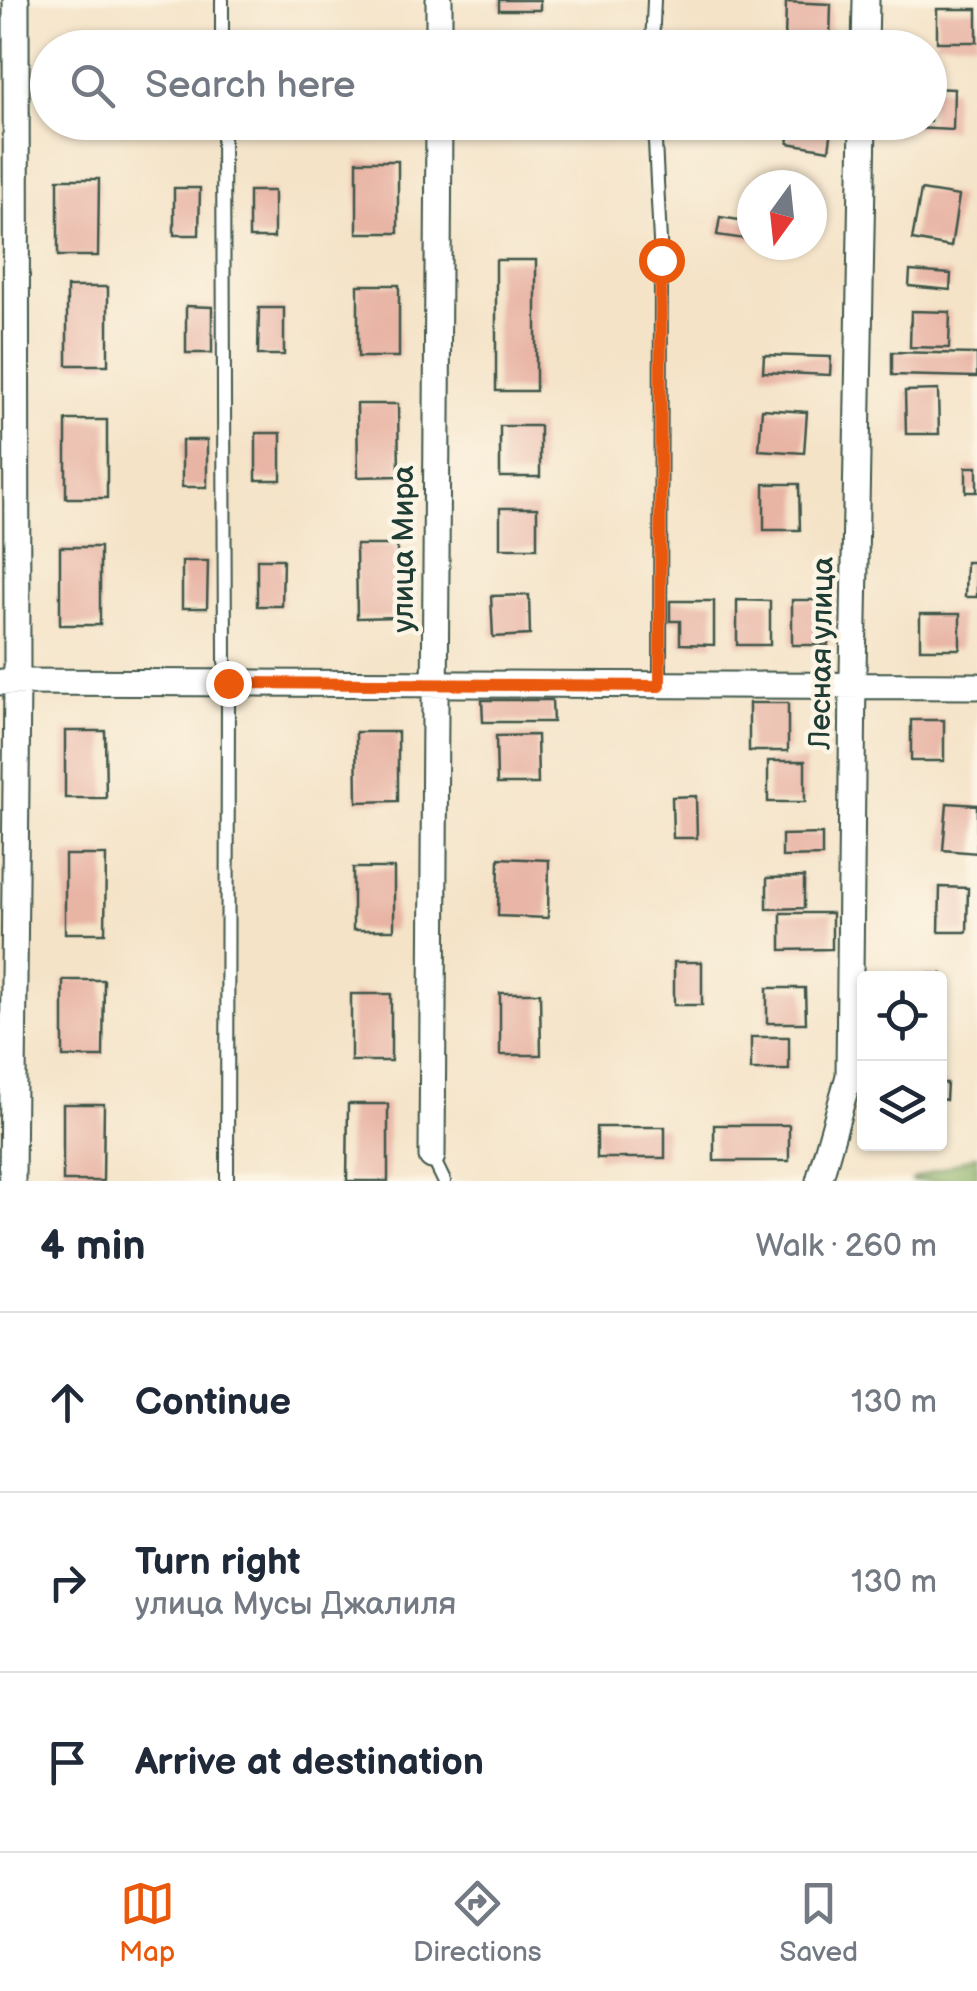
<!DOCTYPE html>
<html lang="en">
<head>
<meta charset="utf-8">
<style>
	:root { --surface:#fff; --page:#f6f6f7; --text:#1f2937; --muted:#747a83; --line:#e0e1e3; --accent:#ea580c }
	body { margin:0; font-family:"Balsamiq Sans",sans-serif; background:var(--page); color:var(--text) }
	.controls { position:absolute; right:30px; bottom:30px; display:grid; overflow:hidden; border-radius:10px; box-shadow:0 2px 8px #0004 }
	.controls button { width:90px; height:90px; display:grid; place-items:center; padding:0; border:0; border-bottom:2px solid var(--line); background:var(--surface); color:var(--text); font:50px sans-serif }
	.compass { position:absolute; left:737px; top:170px; width:90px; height:90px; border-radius:50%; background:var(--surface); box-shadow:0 2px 8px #0004; rotate:195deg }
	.stop { position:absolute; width:30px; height:30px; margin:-22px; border:8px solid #ea580c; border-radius:50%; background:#fff }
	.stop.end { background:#ea580c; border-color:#fff; box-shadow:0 2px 10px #0008 }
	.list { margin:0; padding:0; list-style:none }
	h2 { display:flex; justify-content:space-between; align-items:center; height:130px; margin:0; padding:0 40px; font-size:42px }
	h2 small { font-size:32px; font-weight:400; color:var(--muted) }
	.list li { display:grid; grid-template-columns:65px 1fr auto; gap:30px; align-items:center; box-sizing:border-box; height:180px; padding:0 40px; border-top:2px solid var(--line) }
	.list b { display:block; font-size:38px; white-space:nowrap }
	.list p { margin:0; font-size:32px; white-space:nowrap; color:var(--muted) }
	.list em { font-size:32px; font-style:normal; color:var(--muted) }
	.icon { flex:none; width:55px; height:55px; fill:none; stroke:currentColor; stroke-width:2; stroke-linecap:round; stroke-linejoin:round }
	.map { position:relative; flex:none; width:977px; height:1181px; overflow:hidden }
	.search { position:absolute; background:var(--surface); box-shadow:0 2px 8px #0004; left:30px; right:30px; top:30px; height:110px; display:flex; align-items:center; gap:25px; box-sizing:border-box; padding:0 35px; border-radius:55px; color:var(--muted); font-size:38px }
	.sheet { height:670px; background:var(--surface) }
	nav { display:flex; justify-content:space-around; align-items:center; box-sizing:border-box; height:140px; border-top:2px solid var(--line); background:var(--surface); font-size:28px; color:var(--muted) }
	nav a { display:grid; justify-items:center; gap:5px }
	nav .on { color:var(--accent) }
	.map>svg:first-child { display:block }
	.forest { fill:#89b066; stroke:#54764d; stroke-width:2.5 }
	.building { fill:#e8b4a4 }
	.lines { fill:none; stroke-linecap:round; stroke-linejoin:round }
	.service-casing { stroke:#3f564a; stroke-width:16 }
	.minor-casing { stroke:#3f564a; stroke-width:29 }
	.service { stroke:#fff; stroke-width:12 }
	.minor { stroke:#fff; stroke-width:25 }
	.route { stroke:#ea580c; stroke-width:12 }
	.labels { text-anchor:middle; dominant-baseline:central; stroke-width:9; stroke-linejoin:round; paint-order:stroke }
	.street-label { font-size:30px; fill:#1f3d34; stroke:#fcf5e5 }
</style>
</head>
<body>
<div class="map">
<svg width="977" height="1181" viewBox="0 0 977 1181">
	<rect width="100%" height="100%" fill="#fcf5e5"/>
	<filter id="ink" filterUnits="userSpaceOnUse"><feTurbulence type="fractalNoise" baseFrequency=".01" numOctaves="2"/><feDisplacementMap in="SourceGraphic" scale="20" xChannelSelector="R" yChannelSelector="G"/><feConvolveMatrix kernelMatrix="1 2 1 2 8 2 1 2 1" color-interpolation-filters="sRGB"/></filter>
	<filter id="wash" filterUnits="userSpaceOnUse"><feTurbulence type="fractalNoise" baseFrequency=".0048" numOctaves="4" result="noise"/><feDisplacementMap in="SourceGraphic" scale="40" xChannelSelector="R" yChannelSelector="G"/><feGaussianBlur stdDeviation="2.25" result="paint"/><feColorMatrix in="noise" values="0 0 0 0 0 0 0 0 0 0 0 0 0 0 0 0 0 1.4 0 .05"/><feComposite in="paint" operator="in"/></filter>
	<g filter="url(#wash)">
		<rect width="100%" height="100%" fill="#f4e3c7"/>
		<path class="forest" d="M977,1155V1181H912L913,1179Z"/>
		<g id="blocks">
			<path class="building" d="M499,0H540V10H499Z
				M786,2L831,4L830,41L785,40Z
				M937,9H977V42H937Z
				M398,42V48H357V43Z
				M930,88L954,89L953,130L913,128L914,122H930Z
				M63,122H103V130L63,129Z
				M505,122H543V136H505Z
				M792,122H833L829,150L788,143Z
				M357,161H398V233H357Z
				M58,179H99L98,256H58Z
				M174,188H200L199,235H174Z
				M921,190L959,196L951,247L912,240Z
				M249,191H274V238H249Z
				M720,217L752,222V240L717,235Z
				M496,260H536V391H496Z
				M910,271L951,274L950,290L909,286Z
				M358,285H399V357H358Z
				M67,287H108V365H67Z
				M186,306L212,307V353H186Z
				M259,308H284V355H258Z
				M911,311L950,312L949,348L910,347Z
				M892,352L977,354V377L892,375Z
				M764,355L831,357L830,375L763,372Z
				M938,390L939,434H906L905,391Z
				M357,404H398L399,476L358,477Z
				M762,409L807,412L804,453L759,450Z
				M66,420H107V498H66Z
				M500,426H540V477H500Z
				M256,433H281V480H256Z
				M182,440H207V487H182Z
				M966,467H977V492H966Z
				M764,484H799L800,530H764Z
				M500,508H537V548H500Z
				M356,545H397L398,617L357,618Z
				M60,547H100V625H60Z
				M257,559H283L282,606H257Z
				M182,561H208L207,608H182Z
				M966,562H977V597H965Z
				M529,595L530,635L493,637L491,596Z
				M737,600L770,601V645H737Z
				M792,600H828V645H792Z
				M670,601H714V645L680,644V621H670Z
				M920,614H960V649H920Z
				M482,700H552L553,722H483Z
				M749,703H788V751H749Z
				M911,720H944V761H911Z
				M65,731H105L106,798H65Z
				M356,732H398V801L357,802Z
				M537,735L538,784H497L496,736Z
				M768,761H805V802H768Z
				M696,796L697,838H673L672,797Z
				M947,803L977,805V853L943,850Z
				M822,834V856L782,857V835Z
				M65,855H106L105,933H65Z
				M499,858L549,860L548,918L498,916Z
				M353,868H394V930H353Z
				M804,877V908L767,909V878Z
				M940,887L968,888L967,932H939Z
				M781,913H832V949L781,950Z
				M674,962H702V1005H674Z
				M900,973L942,974V978H900Z
				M63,980H104L103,1057H63Z
				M767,988H805L806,1023H767Z
				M500,993H540L541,1055H500Z
				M351,994H391V1061H351Z
				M751,1037H789V1070H751Z
				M940,1083H947L946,1100L940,1099Z
				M63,1104H104L103,1181H63Z
				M348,1104H388V1181H347Z
				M714,1125H789V1161H714Z
				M597,1127H665V1158H597Z"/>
		</g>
	</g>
	<g filter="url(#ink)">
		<use href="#blocks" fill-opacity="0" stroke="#3f564a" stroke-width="2.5"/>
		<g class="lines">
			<defs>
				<path id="service" d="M222,0V48
					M652,48L654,0
					M223,122L225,661L228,683L227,1181
					M654,122L661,261L660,686
					M432,1156L444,1181"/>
				<path id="minor" d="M439,48V0
					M865,48L866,0
					M2,682L977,686
					M432,1156L439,122
					M12,1181L17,682L16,0
					M819,1181L849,1076L853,674L863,122"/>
			</defs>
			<use href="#service" class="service-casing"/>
			<use href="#minor" class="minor-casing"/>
			<use href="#service" class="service"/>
			<use href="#minor" class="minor"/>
		</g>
	</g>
	<g class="lines" filter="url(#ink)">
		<path class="route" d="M228,683L660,686L661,260"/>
	</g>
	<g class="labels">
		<g class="street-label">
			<text transform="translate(404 549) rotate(-90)">улица Мира</text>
			<text transform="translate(822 653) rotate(-89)">Лесная улица</text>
		</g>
	</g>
</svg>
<div class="controls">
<button><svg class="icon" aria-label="locate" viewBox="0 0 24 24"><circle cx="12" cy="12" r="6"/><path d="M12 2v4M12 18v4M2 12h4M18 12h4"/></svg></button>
<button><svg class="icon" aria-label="layers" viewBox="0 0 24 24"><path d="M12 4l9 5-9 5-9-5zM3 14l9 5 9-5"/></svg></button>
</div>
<svg class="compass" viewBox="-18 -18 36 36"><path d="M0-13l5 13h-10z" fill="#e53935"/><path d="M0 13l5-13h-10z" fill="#747a83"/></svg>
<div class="stop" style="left:661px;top:260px"></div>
<div class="stop end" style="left:228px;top:683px"></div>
<div class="search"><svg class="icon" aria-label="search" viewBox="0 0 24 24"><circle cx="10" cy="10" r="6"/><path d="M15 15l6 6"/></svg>Search here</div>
</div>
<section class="sheet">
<h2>4 min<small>Walk · 260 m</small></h2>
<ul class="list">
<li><svg class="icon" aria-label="ahead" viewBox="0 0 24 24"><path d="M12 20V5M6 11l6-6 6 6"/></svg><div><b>Continue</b></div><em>130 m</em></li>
<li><svg class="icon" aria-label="right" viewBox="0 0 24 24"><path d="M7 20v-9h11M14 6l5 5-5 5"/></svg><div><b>Turn right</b><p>улица Мусы Джалиля</p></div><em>130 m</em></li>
<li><svg class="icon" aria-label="arrive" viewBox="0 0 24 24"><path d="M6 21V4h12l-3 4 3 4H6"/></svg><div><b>Arrive at destination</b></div></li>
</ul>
</section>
<nav>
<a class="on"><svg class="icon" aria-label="map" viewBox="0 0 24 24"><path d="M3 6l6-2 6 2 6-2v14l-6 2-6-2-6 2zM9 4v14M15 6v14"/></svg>Map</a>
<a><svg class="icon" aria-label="directions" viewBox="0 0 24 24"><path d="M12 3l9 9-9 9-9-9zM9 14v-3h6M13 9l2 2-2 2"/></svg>Directions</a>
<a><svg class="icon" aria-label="saved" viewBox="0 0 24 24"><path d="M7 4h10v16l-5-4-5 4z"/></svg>Saved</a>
</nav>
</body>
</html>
